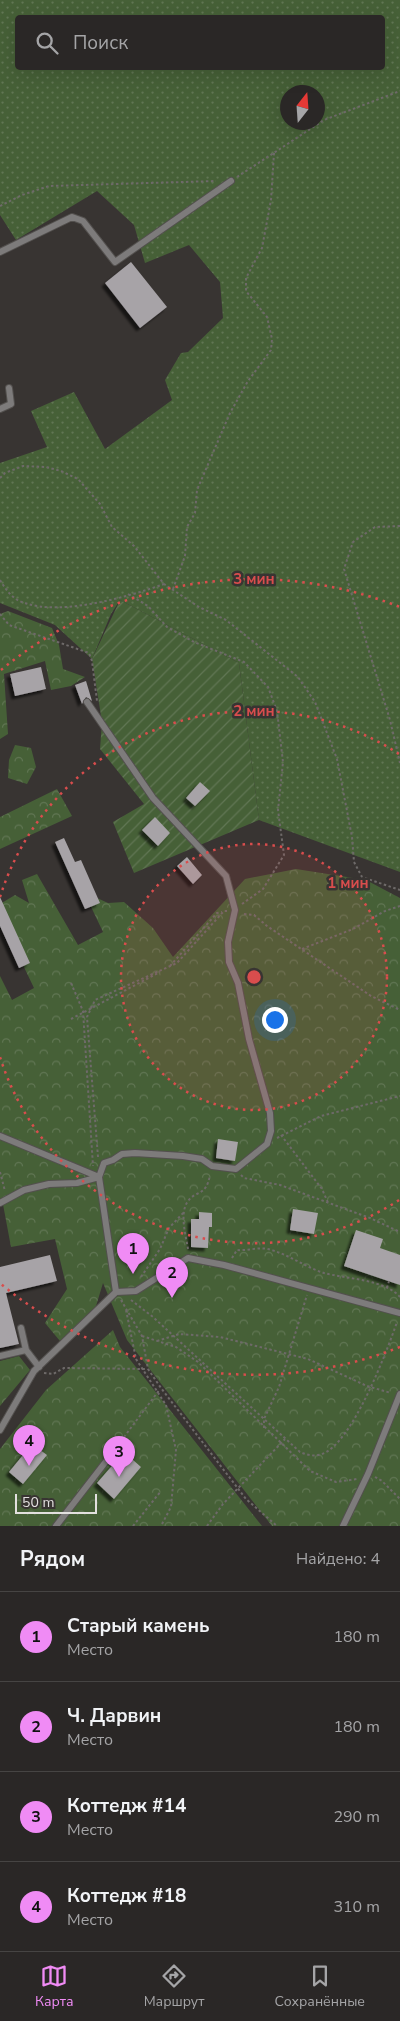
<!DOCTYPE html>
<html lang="ru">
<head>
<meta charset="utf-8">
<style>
	:root { --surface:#2a2726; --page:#363332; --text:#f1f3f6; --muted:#a5a5a7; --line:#464443; --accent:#f08bf5 }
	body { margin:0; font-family:"Nunito Sans",sans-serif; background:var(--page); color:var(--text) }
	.compass { position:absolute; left:280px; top:85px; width:45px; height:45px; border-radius:50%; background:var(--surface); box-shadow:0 5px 20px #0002; rotate:17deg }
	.scale { position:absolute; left:15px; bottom:12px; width:82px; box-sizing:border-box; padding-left:5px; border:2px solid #e3e0df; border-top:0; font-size:14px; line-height:18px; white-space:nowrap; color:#e3e0df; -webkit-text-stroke:4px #383432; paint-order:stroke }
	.you { position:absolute; left:274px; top:1019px; width:18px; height:18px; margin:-12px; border:4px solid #fff; border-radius:50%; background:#1a73e8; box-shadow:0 0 0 8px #1a73e833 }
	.badge { display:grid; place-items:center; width:32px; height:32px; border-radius:50%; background:var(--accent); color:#111; font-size:16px; font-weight:700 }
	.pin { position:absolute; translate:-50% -41px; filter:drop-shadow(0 1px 2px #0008) }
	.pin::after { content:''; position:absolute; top:26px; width:18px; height:15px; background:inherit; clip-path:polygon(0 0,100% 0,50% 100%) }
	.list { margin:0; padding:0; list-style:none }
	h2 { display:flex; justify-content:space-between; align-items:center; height:65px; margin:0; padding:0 20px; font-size:21px }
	h2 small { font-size:16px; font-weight:400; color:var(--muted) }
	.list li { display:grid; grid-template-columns:32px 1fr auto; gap:15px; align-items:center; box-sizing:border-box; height:90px; padding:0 20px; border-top:1px solid var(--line) }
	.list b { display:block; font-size:19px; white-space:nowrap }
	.list p { margin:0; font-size:16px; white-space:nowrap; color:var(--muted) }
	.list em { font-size:16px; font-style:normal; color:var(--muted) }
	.icon { flex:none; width:28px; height:28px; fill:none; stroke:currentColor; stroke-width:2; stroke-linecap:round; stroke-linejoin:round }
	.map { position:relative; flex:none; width:400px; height:1526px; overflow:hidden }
	.search { position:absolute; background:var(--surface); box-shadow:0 5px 20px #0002; left:15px; right:15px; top:15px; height:55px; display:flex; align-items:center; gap:12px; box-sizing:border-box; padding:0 18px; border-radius:5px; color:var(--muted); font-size:19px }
	.sheet { height:425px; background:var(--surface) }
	nav { display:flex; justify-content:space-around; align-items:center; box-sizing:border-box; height:70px; border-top:1px solid var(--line); background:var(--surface); font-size:14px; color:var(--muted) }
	nav a { display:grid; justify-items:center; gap:2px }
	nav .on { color:var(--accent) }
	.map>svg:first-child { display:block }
	.grass { fill:url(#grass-dots); fill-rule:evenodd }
	.forest { fill:url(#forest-crowns) }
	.garden { fill:url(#garden-furrows) }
	.building { fill:#a7a3a7; filter:url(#shadow) }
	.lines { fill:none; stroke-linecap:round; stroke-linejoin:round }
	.service-casing { stroke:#53504e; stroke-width:8 }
	.path { stroke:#6e6a69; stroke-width:2; stroke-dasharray:2.5 2.5; stroke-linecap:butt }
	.service { stroke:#7d7b7b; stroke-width:6 }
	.ring { fill:none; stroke:#d94d4d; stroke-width:2.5; stroke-dasharray:2.5 5 }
	.centre { fill:#d94d4d; stroke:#383432; stroke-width:2.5 }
	.ring-label { font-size:15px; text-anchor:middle; font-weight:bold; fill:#d94d4d; stroke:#383432; stroke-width:5; stroke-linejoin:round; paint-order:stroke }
</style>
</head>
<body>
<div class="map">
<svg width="400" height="1526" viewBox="0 0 400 1526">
	<defs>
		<pattern id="grass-dots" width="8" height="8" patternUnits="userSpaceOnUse" patternTransform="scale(1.25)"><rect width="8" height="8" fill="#466037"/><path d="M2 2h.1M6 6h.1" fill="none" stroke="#617654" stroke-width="1.8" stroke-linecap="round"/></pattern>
		<pattern id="forest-crowns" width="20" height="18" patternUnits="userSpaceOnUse" patternTransform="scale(1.25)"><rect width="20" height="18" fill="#466037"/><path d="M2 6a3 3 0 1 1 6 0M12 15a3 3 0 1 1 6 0" fill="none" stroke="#617654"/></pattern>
		<pattern id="garden-furrows" width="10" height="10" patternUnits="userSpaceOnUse" patternTransform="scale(1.25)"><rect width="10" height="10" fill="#466037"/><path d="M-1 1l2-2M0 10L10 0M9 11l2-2" fill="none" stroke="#617654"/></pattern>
		<filter id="shadow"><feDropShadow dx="-3.5" dy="3.5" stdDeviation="1" flood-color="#0009"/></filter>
	</defs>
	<rect width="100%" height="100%" fill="#383432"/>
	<path class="grass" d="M0,0H400V872L259,820L239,663L120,600L111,614L92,659L55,625L0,603V463L47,447L31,411L74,392L105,449L172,400L165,380L181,353L188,352L223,318L220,282L189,245L145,263L134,225L97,191L16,240L0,215ZM18,18H382V68H18ZM288,92H318V122H288Z"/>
	<path class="forest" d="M8,611L52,628L59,645L63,669L85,677L71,686L51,690L45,661L4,674L8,734L0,739V614Z
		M15,745L31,748L36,767L27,784L8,778L9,760Z
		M57,789L72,816L0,849V817Z
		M296,869L366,880L400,898V1526H272L127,1340L103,1283L93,1316L60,1341L45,1323L67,1289L55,1239L11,1247L2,1199H0V976L12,1000L34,988L0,917V904L15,895L29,903L22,880L37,874L78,945L103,932L84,892L108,903L124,902L153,928L173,957L245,879Z
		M113,1330L120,1347L262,1526H0V1449L46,1390Z
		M19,1356L30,1370L0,1406V1361Z"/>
	<path class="garden" d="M120,600L239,663L259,820L134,873L113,822L144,804L100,749L102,722L92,659Z"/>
	<path class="building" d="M131,262L167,307L140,328L105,283Z
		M41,667L46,689L15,696L10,674Z
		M86,681L92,701L86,697L82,704L75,685Z
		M200,782L210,791L195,806L186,798Z
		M155,817L170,833L158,846L142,830Z
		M64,838L75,862L81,860L100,903L85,909L55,842Z
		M187,857L202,875L193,884L177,866Z
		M0,897L30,963L19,968L0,926Z
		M218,1139L238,1142L235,1161L216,1158Z
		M293,1209L318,1213L314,1234L290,1230Z
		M199,1212L212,1213V1227H209L208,1248L191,1247V1219H199Z
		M356,1230L383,1239L380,1248L400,1255V1285L344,1266Z
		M50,1255L57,1281L6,1293L19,1344L0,1348V1267Z
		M32,1444L47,1455L23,1484L9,1472Z
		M124,1452L141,1467L114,1499L97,1483Z"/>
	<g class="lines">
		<defs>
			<path id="service" d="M0,252L72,217L83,221L115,262L231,181
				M0,409L11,404L9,388
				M0,1136L99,1177L116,1292
				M0,1203L24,1190L49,1184L77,1183L99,1177L104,1163L113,1160L122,1154L135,1153L183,1156L202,1159L212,1166L236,1169L267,1144L271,1131L270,1113L249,1039L238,983L229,962L228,942L235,910L226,876L153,798L87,702
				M26,1350L39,1367
				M0,1356L26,1350L21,1328
				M0,1430L34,1371L116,1292L136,1291L188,1258L224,1265L400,1313
				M56,1526L114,1451
				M343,1526L368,1474L400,1394"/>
		</defs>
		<use href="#service" class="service-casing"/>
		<path class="path" d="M237,177L324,120L400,91
			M0,206L22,195L49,186L216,181
			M0,478L5,473L23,466L46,467L61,471L78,479L100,504L112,527L134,546L164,584L199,607L226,620L298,677L315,702L337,759L352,837L354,862L362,877L400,890
			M400,526L375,527L353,542L344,569L390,720L400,763
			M0,580C6,590 13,600 25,603C61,616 128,597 164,584
			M173,589L185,556L187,527L195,513L197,490L230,413L248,381L271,350L272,339L267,317L246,291V278L262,248L271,200L274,153
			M128,594L148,606L167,627L194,642L244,662L268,687L277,711L283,762L278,810L284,855L263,889L242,904
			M0,614L9,625L89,653L92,661L97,701
			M244,914L255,915
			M254,915L267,926L371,996L400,1010
			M302,949L353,929L385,911L400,906
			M170,966L217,913L222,912
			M71,983L83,1011L93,1166
			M71,1019L160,972
			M281,1135L322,1189L329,1205
			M277,1138L321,1116L400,1096
			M98,1157L87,1017L95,1000L177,963L224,911H227
			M0,1172L5,1191
			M241,1175L244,1178L280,1185L370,1218L400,1232
			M188,1249C186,1236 179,1213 188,1201C196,1190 206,1197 210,1175
			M232,1258L237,1250C247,1251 258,1247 268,1249C288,1254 305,1267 324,1273C346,1279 384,1279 400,1297
			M141,1277L160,1249L169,1228L185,1211
			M387,1288L389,1281
			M121,1300L142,1336L148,1369L161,1388L246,1499L277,1526
			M131,1300L153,1317L300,1452C307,1455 315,1457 322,1454C352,1444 387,1351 397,1322
			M126,1310L136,1359L166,1405L176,1450L171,1507L161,1526
			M142,1336L176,1347L198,1362L310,1471L336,1482L357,1479
			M157,1341L179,1334L220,1337L308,1359L367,1386L391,1393
			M44,1373L53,1374L64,1368L147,1369
			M264,1428V1419L279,1387L307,1295
			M118,1445L160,1389
			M375,1477L382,1481L400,1499
			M133,1526L161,1491
			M207,1526L223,1504L285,1439"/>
		<use href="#service" class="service"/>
	</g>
	<circle cx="254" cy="977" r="133" fill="#d94d4d" fill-opacity=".12"/>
	<g class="ring">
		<circle cx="254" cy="977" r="133"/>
		<path d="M399 1200A266 266 0 0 1 0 1057M0 897A266 266 0 0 1 399 754"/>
		<path d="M400 1347A398 398 0 0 1 1 1284M1 670A398 398 0 0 1 400 607"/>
	</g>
	<circle cx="254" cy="977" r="8" class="centre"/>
	<g class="ring-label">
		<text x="254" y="584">3 мин</text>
		<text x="254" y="716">2 мин</text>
		<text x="348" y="888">1 мин</text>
	</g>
</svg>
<svg class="compass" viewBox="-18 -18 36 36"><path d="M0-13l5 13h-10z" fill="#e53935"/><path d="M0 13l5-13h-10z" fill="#a5a5a7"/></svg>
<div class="scale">50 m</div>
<div class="you"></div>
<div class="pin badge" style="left:133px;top:1274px">1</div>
<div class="pin badge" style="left:172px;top:1298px">2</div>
<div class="pin badge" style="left:119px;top:1477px">3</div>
<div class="pin badge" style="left:29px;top:1466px">4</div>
<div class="search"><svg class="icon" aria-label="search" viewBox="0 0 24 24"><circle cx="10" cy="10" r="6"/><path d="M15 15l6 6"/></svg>Поиск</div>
</div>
<section class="sheet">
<h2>Рядом<small>Найдено: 4</small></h2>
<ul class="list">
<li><span class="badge">1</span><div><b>Старый камень</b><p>Место</p></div><em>180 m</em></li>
<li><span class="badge">2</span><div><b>Ч. Дарвин</b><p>Место</p></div><em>180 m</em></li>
<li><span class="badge">3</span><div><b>Коттедж #14</b><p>Место</p></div><em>290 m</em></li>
<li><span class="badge">4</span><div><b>Коттедж #18</b><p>Место</p></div><em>310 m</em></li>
</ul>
</section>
<nav>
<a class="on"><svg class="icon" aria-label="map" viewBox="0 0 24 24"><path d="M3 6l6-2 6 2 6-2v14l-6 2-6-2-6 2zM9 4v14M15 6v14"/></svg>Карта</a>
<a><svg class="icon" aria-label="directions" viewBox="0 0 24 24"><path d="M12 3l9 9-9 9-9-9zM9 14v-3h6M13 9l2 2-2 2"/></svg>Маршрут</a>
<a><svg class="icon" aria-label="saved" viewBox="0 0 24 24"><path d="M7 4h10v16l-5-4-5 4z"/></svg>Сохранённые</a>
</nav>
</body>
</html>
